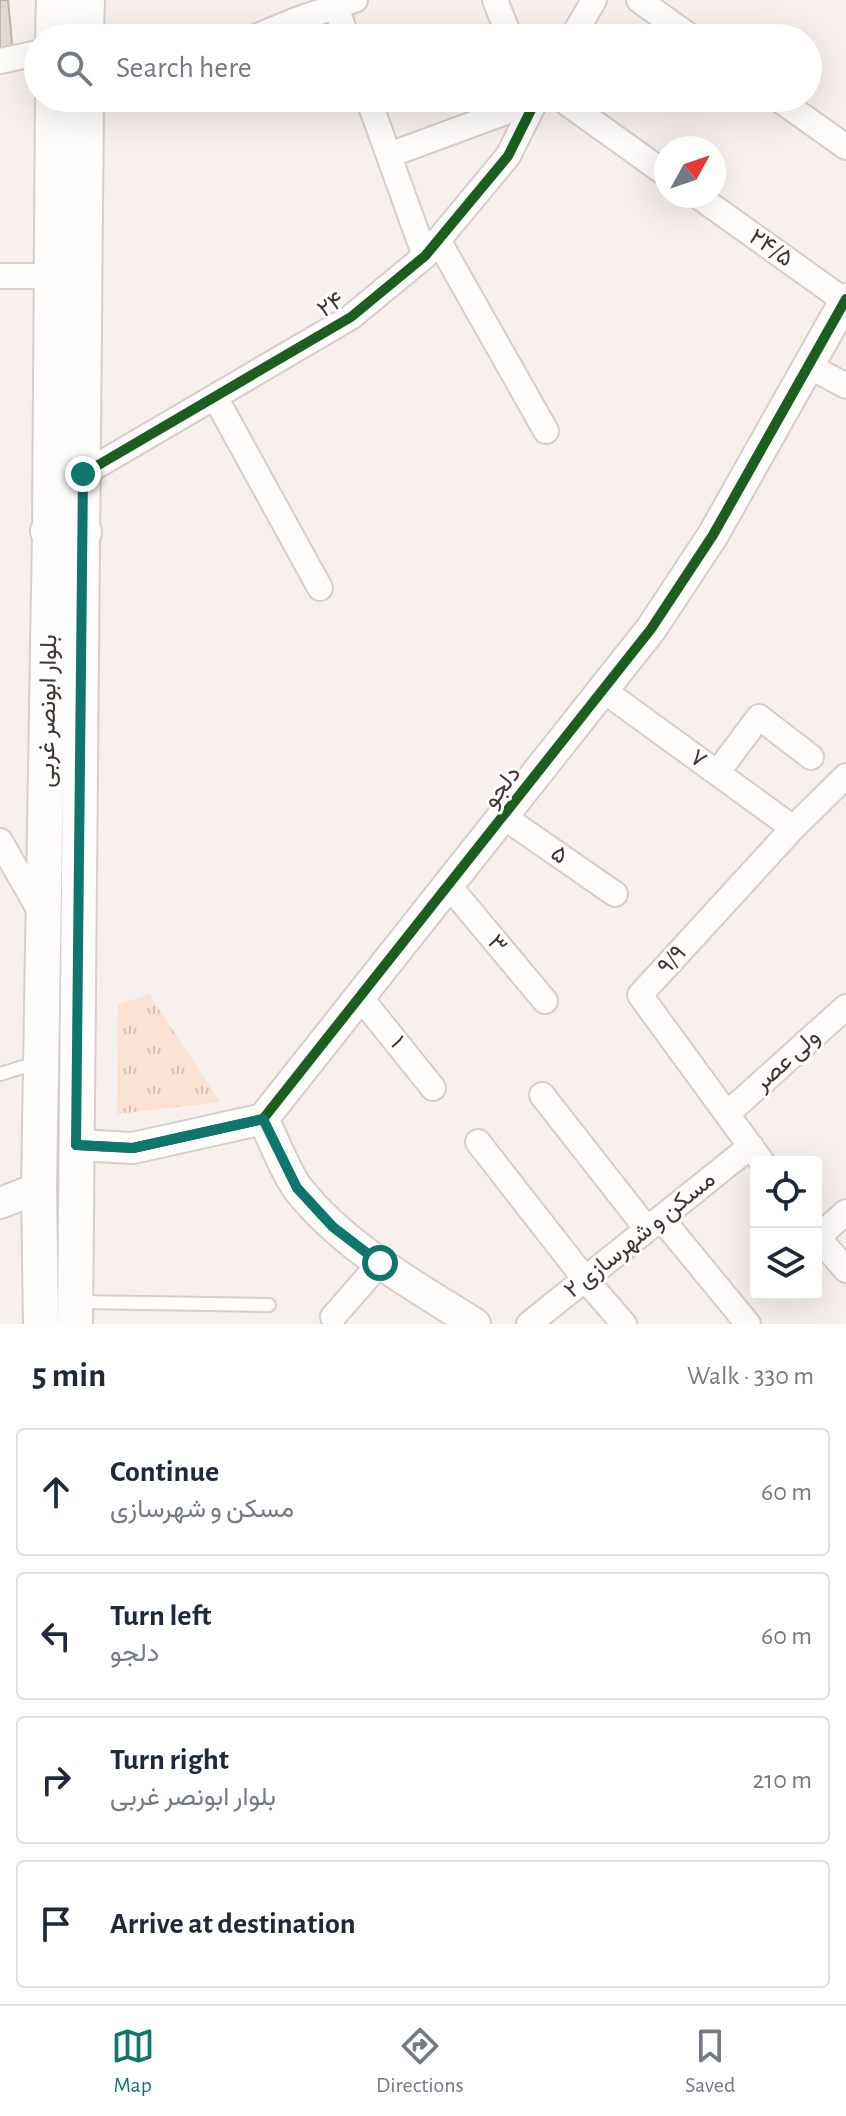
<!DOCTYPE html>
<html lang="en">
<head>
<meta charset="utf-8">
<style>
	:root { --surface:#fff; --page:#f6f6f7; --text:#1f2937; --muted:#747a83; --line:#e0e1e3; --accent:#0f766e }
	body { margin:0; font-family:"Alegreya Sans",Vazirmatn,sans-serif; background:var(--page); color:var(--text) }
	.controls { position:absolute; right:24px; bottom:24px; display:grid; overflow:hidden; border-radius:8px; box-shadow:0 8px 32px #0002 }
	.controls button { width:72px; height:72px; display:grid; place-items:center; padding:0; border:0; border-bottom:2px solid var(--line); background:var(--surface); color:var(--text); font:40px sans-serif }
	.compass { position:absolute; left:654px; top:136px; width:72px; height:72px; border-radius:50%; background:var(--surface); box-shadow:0 8px 32px #0002; rotate:50deg }
	.stop { position:absolute; width:24px; height:24px; margin:-18px; border:6px solid #0f766e; border-radius:50%; background:#fff }
	.stop.end { background:#0f766e; border-color:#fff; box-shadow:0 2px 8px #0008 }
	.list { margin:0; padding:0; list-style:none }
	h2 { display:flex; justify-content:space-between; align-items:center; height:104px; margin:0; padding:0 32px; font-size:34px }
	h2 small { font-size:26px; font-weight:400; color:var(--muted) }
	.list li { display:grid; grid-template-columns:52px 1fr auto; gap:24px; align-items:center; box-sizing:border-box; height:128px; margin:0 16px 16px; padding:0 16px; border:2px solid var(--line); border-radius:8px }
	.list b { display:block; font-size:30px; white-space:nowrap }
	.list p { margin:0; font-size:26px; white-space:nowrap; color:var(--muted) }
	.list em { font-size:26px; font-style:normal; color:var(--muted) }
	.icon { flex:none; width:44px; height:44px; fill:none; stroke:currentColor; stroke-width:2; stroke-linecap:round; stroke-linejoin:round }
	.map { position:relative; flex:none; width:846px; height:1324px; overflow:hidden }
	.search { position:absolute; background:var(--surface); box-shadow:0 8px 32px #0002; left:24px; right:24px; top:24px; height:88px; display:flex; align-items:center; gap:20px; box-sizing:border-box; padding:0 28px; border-radius:44px; color:var(--muted); font-size:30px }
	.sheet { height:680px; background:var(--surface) }
	nav { display:flex; justify-content:space-around; align-items:center; box-sizing:border-box; height:112px; border-top:2px solid var(--line); background:var(--surface); font-size:22px; color:var(--muted) }
	nav a { display:grid; justify-items:center; gap:4px }
	nav .on { color:var(--accent) }
	.map>svg:first-child { display:block }
	.park { fill:url(#park-tufts) }
	.building { fill:#e0d9d4; stroke:#bab3ae; stroke-width:2 }
	.lines { fill:none; stroke-linecap:round; stroke-linejoin:round }
	.service-casing { stroke:#d6ceca; stroke-width:16 }
	.minor-casing { stroke:#d6ceca; stroke-width:28 }
	.tertiary-casing { stroke:#d6ceca; stroke-width:34 }
	.secondary-casing { stroke:#d6ceca; stroke-width:38 }
	.primary-casing { stroke:#d6ceca; stroke-width:42 }
	.service { stroke:#fefdfc; stroke-width:12 }
	.minor { stroke:#fefdfc; stroke-width:24 }
	.tertiary { stroke:#fefdfc; stroke-width:30 }
	.secondary { stroke:#fefdfc; stroke-width:34 }
	.primary { stroke:#fefdfc; stroke-width:38 }
	.cycleway-casing { stroke:#fff; stroke-width:15 }
	.cycleway { stroke:#1b5e20; stroke-width:10 }
	.route { stroke:#0f766e; stroke-width:10 }
	.labels { text-anchor:middle; dominant-baseline:central; stroke-width:6; stroke-linejoin:round; paint-order:stroke }
	.street-label { font-size:24px; fill:#403731; stroke:#fff }
</style>
</head>
<body>
<div class="map">
<svg width="846" height="1324" viewBox="0 0 846 1324">
	<defs>
		<pattern id="park-tufts" width="24" height="20" patternUnits="userSpaceOnUse" patternTransform="scale(2)"><rect width="24" height="20" fill="#fbe2d2"/><path d="M3 7l-1-3M5 7V3M7 7l1-3M15 17l-1-3M17 17v-4M19 17l1-3" fill="none" stroke="#d8c2b5"/></pattern>
	</defs>
	<rect width="100%" height="100%" fill="#f8f0ec"/>
	<path class="park" d="M149,994L220,1102L117,1114L118,1005Z"/>
	<path class="building" d="M0,0H8L12,43L3,55L0,56Z"/>
	<g class="lines">
		<defs>
			<path id="service" d="M0,1074L39,1062
				M79,1302L269,1305"/>
			<path id="minor" d="M495,0L510,38
				M639,0L692,38
				M336,7L347,38
				M253,38L296,20L355,0
				M572,38L594,0
				M0,61L38,53
				M368,98L425,256
				M560,98L666,174
				M777,98L846,147
				M389,155L536,101L534,98
				M698,196L845,301
				M438,240L546,431
				M0,276H52
				M809,366L846,386
				M215,397L320,588
				M83,474L351,317L425,256L508,156L537,98
				M603,690L793,828
				M717,773L759,717L811,757
				M504,817L615,894
				M0,841L43,916
				M449,886L545,1001
				M360,997L433,1088
				M542,1095L647,1229
				M727,1114L846,1007
				M478,1142L585,1279L624,1324
				M762,1162L640,995L793,828L846,776
				M661,1218L748,1324
				M816,1235L846,1270
				M818,1237L846,1212
				M333,1317L380,1263
				M529,1324L751,1146"/>
			<path id="tertiary" d="M263,1119C273,1138 286,1174 299,1190C345,1248 414,1285 475,1324
				M76,1145L133,1148L263,1119L651,629L713,535L846,299
				M0,1203L39,1188"/>
			<path id="secondary" d="M53,38L54,0
				M86,38L87,0
				M41,1324L39,1188L50,531L53,98
				M75,1324L86,98"/>
			<path id="primary" d="M50,531L82,532"/>
		</defs>
		<use href="#service" class="service-casing"/>
		<use href="#minor" class="minor-casing"/>
		<use href="#tertiary" class="tertiary-casing"/>
		<use href="#secondary" class="secondary-casing"/>
		<use href="#primary" class="primary-casing"/>
		<use href="#service" class="service"/>
		<use href="#minor" class="minor"/>
		<use href="#tertiary" class="tertiary"/>
		<use href="#secondary" class="secondary"/>
		<use href="#primary" class="primary"/>
		<defs>
			<path id="cycleway" d="M83,474L351,317L425,256L508,156L537,98
				M76,1145L133,1148L263,1119L651,629L713,535L846,299"/>
		</defs>
		<use href="#cycleway" class="cycleway-casing"/>
		<use href="#cycleway" class="cycleway"/>
	</g>
	<g class="lines">
		<path class="route" d="M83,474L76,1145L133,1148L263,1119L297,1188L333,1227L380,1263"/>
	</g>
	<g class="labels">
		<g class="street-label">
			<text transform="translate(771 248) rotate(35)">۲۴/۵</text>
			<text transform="translate(331 305) rotate(-33)">۲۴</text>
			<text transform="translate(48 711) rotate(-89)">بلوار ابونصر غربی</text>
			<text transform="translate(698 759) rotate(36)">۷</text>
			<text transform="translate(502 787) rotate(-52)">دلجو</text>
			<text transform="translate(559 855) rotate(34)">۵</text>
			<text transform="translate(497 944) rotate(50)">۳</text>
			<text transform="translate(672 960) rotate(-48)">۹/۹</text>
			<text transform="translate(397 1042) rotate(51)">۱</text>
			<text transform="translate(787 1060) rotate(-42)">ولی عصر</text>
			<text transform="translate(640 1235) rotate(-39)">مسکن و شهرسازی ۲</text>
		</g>
	</g>
</svg>
<div class="controls">
<button><svg class="icon" aria-label="locate" viewBox="0 0 24 24"><circle cx="12" cy="12" r="6"/><path d="M12 2v4M12 18v4M2 12h4M18 12h4"/></svg></button>
<button><svg class="icon" aria-label="layers" viewBox="0 0 24 24"><path d="M12 4l9 5-9 5-9-5zM3 14l9 5 9-5"/></svg></button>
</div>
<svg class="compass" viewBox="-18 -18 36 36"><path d="M0-13l5 13h-10z" fill="#e53935"/><path d="M0 13l5-13h-10z" fill="#747a83"/></svg>
<div class="stop" style="left:380px;top:1263px"></div>
<div class="stop end" style="left:83px;top:474px"></div>
<div class="search"><svg class="icon" aria-label="search" viewBox="0 0 24 24"><circle cx="10" cy="10" r="6"/><path d="M15 15l6 6"/></svg>Search here</div>
</div>
<section class="sheet">
<h2>5 min<small>Walk · 330 m</small></h2>
<ul class="list">
<li><svg class="icon" aria-label="ahead" viewBox="0 0 24 24"><path d="M12 20V5M6 11l6-6 6 6"/></svg><div><b>Continue</b><p>مسکن و شهرسازی</p></div><em>60 m</em></li>
<li><svg class="icon" aria-label="left" viewBox="0 0 24 24"><path d="M17 20v-9H6M10 6l-5 5 5 5"/></svg><div><b>Turn left</b><p>دلجو</p></div><em>60 m</em></li>
<li><svg class="icon" aria-label="right" viewBox="0 0 24 24"><path d="M7 20v-9h11M14 6l5 5-5 5"/></svg><div><b>Turn right</b><p>بلوار ابونصر غربی</p></div><em>210 m</em></li>
<li><svg class="icon" aria-label="arrive" viewBox="0 0 24 24"><path d="M6 21V4h12l-3 4 3 4H6"/></svg><div><b>Arrive at destination</b></div></li>
</ul>
</section>
<nav>
<a class="on"><svg class="icon" aria-label="map" viewBox="0 0 24 24"><path d="M3 6l6-2 6 2 6-2v14l-6 2-6-2-6 2zM9 4v14M15 6v14"/></svg>Map</a>
<a><svg class="icon" aria-label="directions" viewBox="0 0 24 24"><path d="M12 3l9 9-9 9-9-9zM9 14v-3h6M13 9l2 2-2 2"/></svg>Directions</a>
<a><svg class="icon" aria-label="saved" viewBox="0 0 24 24"><path d="M7 4h10v16l-5-4-5 4z"/></svg>Saved</a>
</nav>
</body>
</html>
